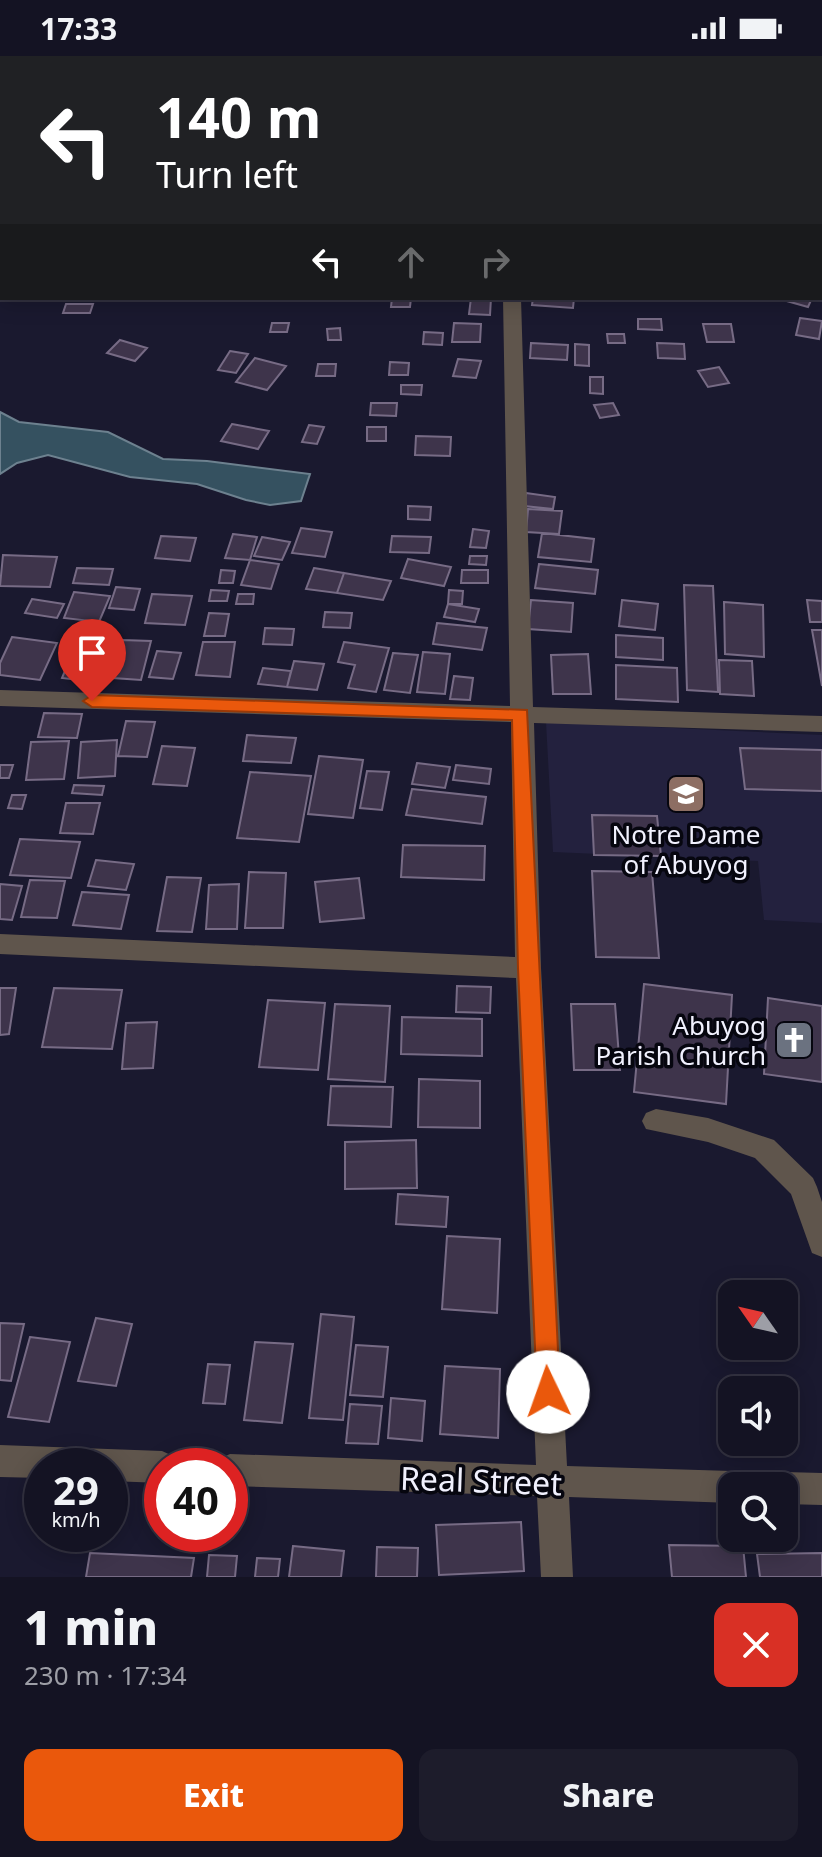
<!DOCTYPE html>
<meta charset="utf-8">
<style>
:root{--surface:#141323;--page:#1d1c2b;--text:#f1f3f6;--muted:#9d9ea6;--line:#333241;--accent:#ea580c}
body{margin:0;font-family:"Noto Sans",sans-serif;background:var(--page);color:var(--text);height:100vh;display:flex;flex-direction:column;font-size:30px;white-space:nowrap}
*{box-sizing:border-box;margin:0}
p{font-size:26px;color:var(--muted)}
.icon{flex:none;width:44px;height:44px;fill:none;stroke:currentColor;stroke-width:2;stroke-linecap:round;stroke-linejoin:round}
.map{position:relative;height:1521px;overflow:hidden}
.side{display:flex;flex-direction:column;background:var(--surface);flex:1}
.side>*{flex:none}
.banner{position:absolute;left:0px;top:0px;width:822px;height:244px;box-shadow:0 4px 20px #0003,0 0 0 2px var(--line);background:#202124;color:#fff;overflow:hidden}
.needle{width:52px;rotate:304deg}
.controls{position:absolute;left:718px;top:1224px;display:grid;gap:16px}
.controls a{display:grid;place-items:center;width:80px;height:80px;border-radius:16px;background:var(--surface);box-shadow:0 4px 20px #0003,0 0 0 2px var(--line);font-size:40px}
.speed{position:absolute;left:24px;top:1392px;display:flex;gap:16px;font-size:40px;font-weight:700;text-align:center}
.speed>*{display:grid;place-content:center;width:104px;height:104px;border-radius:50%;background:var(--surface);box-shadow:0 4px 20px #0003,0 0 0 2px var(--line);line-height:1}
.speed small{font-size:20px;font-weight:400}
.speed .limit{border:12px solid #d22;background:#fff;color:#111}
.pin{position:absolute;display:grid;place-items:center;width:68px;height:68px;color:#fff;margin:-82px -34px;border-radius:50% 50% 50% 0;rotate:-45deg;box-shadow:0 0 8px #0007}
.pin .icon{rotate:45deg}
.me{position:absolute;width:88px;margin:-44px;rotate:357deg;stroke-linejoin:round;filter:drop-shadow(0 0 6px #0008)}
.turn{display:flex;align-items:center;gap:28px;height:168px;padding:0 24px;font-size:36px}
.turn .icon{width:104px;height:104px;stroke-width:2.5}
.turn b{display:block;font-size:56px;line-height:68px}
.lanes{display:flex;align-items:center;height:76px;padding:0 24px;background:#0003;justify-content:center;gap:40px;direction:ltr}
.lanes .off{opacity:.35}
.round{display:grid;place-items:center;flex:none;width:84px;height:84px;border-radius:16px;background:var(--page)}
.overview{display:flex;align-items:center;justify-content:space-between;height:136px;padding:0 24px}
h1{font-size:48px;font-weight:800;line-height:60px}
.primary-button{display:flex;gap:16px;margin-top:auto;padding:16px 24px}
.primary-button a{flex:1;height:92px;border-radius:16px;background:var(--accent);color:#fff;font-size:32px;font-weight:800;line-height:92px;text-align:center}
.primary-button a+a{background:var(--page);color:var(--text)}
.status{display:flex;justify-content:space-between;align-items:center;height:56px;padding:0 40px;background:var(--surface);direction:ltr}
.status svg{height:22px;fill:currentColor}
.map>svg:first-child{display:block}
.built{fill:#23213e}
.water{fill:#355160;stroke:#6d818f;stroke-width:2}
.building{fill:#3e344b;stroke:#776b85;stroke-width:2}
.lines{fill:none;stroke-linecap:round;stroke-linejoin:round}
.minor{fill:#5f554c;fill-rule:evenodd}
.route{fill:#ea580c;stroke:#983908;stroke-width:2}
.labels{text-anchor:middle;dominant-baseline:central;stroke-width:7;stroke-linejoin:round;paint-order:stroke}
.poi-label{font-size:26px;fill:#f1f1fe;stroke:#06060f}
.near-street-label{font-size:32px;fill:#f1f1fe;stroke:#06060f}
</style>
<div class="status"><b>17:33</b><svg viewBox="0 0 49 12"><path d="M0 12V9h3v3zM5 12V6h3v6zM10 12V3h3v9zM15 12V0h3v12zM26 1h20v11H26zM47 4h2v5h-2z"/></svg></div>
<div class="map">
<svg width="822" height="1521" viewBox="0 0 822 1521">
<rect width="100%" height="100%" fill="#1a192f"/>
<path class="built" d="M546,666L822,679V867L764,864L758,805L553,796Z"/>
<path class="water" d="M0,356L19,366L108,376L163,403L207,405L310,418L301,445L270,449L246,444L197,428L130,421L48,399L17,407L0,418Z"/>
<path class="building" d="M392,242H411L410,251H391Z
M471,242H491L490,259L469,258Z
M533,242H574L573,252L532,249Z
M776,242H812L808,251Z
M66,248H93L90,257H63Z
M800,262L822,265L819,283L796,279Z
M638,263H661L662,274L638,273Z
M272,267H289L287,276H270Z
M454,267L481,268L480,286H452Z
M703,268H731L734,286H707Z
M340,272L341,284H328L327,273Z
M424,276L443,277L442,289L423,288Z
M607,278H624L625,287H608Z
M120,284L147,292L135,305L107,297Z
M531,287L568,289L567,304L530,302Z
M657,287L684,288L685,303L658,302Z
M575,288L589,289V310L575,309Z
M230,295L248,298L236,317L218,314Z
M255,302L286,310L267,334L236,326Z
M458,303L481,305L476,322L453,320Z
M390,306L409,307L408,319H389Z
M318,308H336L335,320H316Z
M719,311L729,327L708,331L698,315Z
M590,321H603V338L590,337Z
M401,329H422L421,339L401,338Z
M371,347H397L396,360L370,359Z
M613,347L619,359L600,362L594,349Z
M232,368L269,375L258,393L221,385Z
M309,369L324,371L317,388L302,386Z
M367,371H386V385H367Z
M416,380L451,381L450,400L415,399Z
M526,437L555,441L553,453L524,450Z
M408,450L431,451L430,464L408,463Z
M528,453L562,455L559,478L526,476Z
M301,472L332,476L325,501L292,497Z
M473,473L489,475L486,492L470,491Z
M542,477L594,483L591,506L538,501Z
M233,478L257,481L250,504L225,502Z
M161,480L196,482L190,505L155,502Z
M392,480L431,481L429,497L390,496Z
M262,481L290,486L282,504L254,500Z
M3,499L57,501L50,531L0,530Z
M470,500H487L486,509L469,508Z
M408,503L451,511L444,530L401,522Z
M250,504L279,508L271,533L241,529Z
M539,508L598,514L595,538L535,532Z
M77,512L113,513L109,529L73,527Z
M314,512L344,517L337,537L306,533Z
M221,514L235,515L233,527H219Z
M462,514H488V527H461Z
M344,517L391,525L383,544L337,537Z
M684,529L713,530L718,636L687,634Z
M116,531L140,533L134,554L109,552Z
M211,534L229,535L227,545H209Z
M449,534L463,535L462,548H448Z
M74,536L110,540L99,566L64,562Z
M152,538L192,540L185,569L145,567Z
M238,538H254L253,548H236Z
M32,543L64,548L57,562L25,557Z
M531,544L573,547L571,576L528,573Z
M622,544L658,548L655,574L619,570Z
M807,544L822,545V566H810Z
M724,546L763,549L764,601L725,598Z
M448,548L479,553L475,566L444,561Z
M325,556L352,557L350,572L323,571Z
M209,557L229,558L225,580H204Z
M437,567L487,572L482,594L433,588Z
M265,572L294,573L292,589L263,588Z
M812,574H822V630Z
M616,579L663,582V604L616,601Z
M12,581L57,587L40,624L0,619V607Z
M122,584L151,585L141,624L113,622Z
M203,586H235L230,621L196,619Z
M344,586L389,592L376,636L348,632L355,609L338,606Z
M75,591L115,595L102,627L62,622Z
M157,595L181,597L173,623L149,621Z
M423,596L450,598L445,638L417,636Z
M393,597L418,599L410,637L384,634Z
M588,598L591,638H553L551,599Z
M719,604L752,605L754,640L720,638Z
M294,605L324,608L317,634L287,631Z
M616,609L677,612L678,646L616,643Z
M263,612L291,615L287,631L258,628Z
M454,620L473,622L470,644L450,643Z
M44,657L82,658L77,682L38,681Z
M126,665L155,666L147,701L118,700Z
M247,679L296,682L291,707L243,705Z
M117,684L115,720L78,722L81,686Z
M69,685L64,723L26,724L31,686Z
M162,690L195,692L187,730L153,728Z
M740,692L822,694V735L745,733Z
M319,700L363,704L353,762L308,758Z
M417,707L450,711L445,732L412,728Z
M0,709H13L9,722H0Z
M456,709L491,713L489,728L453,724Z
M367,715L389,716L382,754L360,752Z
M250,716L311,720L299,786L237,782Z
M74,729L104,730L102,739L72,737Z
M412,733L486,741L482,768L406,759Z
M12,739H26L22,753L8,752Z
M66,747H100L93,778L60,777Z
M592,759L657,760L661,800L594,799Z
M20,783L80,786L71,822L10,819Z
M403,789L485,790L484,824L401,821Z
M96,804L134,808L126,834L88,830Z
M592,815L652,816L659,902L596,901Z
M249,816L286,817L283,872H245Z
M167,821L201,822L192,876L157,875Z
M359,822L364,862L320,866L315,826Z
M30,824L65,825L57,862L21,861Z
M0,828L22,830L12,864L0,863Z
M239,828L237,873H206L209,829Z
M82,836L129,839L121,873L73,869Z
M644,928L732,939L726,1048L634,1036Z
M457,930L491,931L490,957L456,956Z
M0,932H16L9,978L0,979Z
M54,932L122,934L112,993L42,991Z
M768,942L822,950V1026L764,1018Z
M268,944L325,947L318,1014L259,1011Z
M335,948L390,950L385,1026L328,1023Z
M571,948H615L620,1014H574Z
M402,961L482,963V1000L401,998Z
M157,966L153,1012L122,1013L126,967Z
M419,1023L480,1025V1072L418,1071Z
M331,1030L393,1031L391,1071L328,1069Z
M416,1084L417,1132L345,1133V1086Z
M398,1138L448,1141L446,1171L396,1168Z
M447,1180L500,1183L497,1257L442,1253Z
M321,1258L354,1261L343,1364L309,1362Z
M96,1262L132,1268L116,1330L78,1325Z
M0,1267L24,1268L11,1325L0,1324Z
M30,1281L70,1286L49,1366L8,1361Z
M255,1286L293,1288L282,1367L244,1364Z
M356,1289L388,1291L383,1341L350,1339Z
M208,1308L230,1309L225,1348L203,1347Z
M445,1310L500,1313L498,1382L440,1378Z
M391,1342L425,1345L422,1385L388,1382Z
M350,1348L382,1350L378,1388L346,1387Z
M521,1466L524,1515L439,1519L436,1469Z
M669,1489L743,1490L746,1521H672Z
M293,1490L344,1495L341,1521H289Z
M377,1491L418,1492L417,1521H376Z
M90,1497L194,1502L191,1521H86Z
M822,1497V1521H760L757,1498Z
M209,1499L237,1500L235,1521H207Z
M257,1502L280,1503L278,1521H255Z"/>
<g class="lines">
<path class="minor" d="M820,139H822V149H820Z
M503,242H521L533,651L822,660V676L534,667L541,912L567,1410L732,1415L743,1420L747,1430H732V1447L569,1441L573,1521H541L537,1440L230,1430V1410H216L219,1403L230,1398L536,1409L516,922L0,898V878L515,901L511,666L0,650V634L510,650Z
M656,1053L708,1062L774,1084L813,1122L817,1131L822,1146V1201L812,1197L791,1138L755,1102L708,1086L646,1073L642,1065L646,1057Z
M0,1389L162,1395L173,1400L177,1410H162V1427L110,1425V1410H42V1422L0,1421Z
M784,1416L822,1417V1449L784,1448V1430H769L773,1421Z"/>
</g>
<path class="route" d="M92,639L527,654L560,1336L557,1344L548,1347L540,1344L537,1336L518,912L512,664L92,651L83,645Z"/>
<defs>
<symbol id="school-square" viewBox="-11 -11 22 22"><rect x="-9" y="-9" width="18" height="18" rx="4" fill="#8d6e63" stroke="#06060f"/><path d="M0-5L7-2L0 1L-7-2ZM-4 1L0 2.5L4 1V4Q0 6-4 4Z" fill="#fff"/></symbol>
<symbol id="church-square" viewBox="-11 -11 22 22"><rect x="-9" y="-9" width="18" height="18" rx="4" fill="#6b7280" stroke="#06060f"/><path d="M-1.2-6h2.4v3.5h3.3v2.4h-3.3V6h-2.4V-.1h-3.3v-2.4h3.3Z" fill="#fff"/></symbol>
</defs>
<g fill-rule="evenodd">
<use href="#school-square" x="664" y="716" width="44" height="44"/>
<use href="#church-square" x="772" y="962" width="44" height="44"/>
</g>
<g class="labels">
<g class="poi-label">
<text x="686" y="778">Notre Dame<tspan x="686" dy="30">of Abuyog</tspan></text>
<text x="766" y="969" text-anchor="end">Abuyog<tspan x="766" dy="30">Parish Church</tspan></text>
</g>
<g class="near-street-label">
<text transform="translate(481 1424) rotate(2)">Real Street</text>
</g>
</g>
</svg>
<div class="controls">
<a><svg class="needle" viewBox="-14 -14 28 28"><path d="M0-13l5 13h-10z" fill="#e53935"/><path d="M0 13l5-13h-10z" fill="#9d9ea6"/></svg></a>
<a><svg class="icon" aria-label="sound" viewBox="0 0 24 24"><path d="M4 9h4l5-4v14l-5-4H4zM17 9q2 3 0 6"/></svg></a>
<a><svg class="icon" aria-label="search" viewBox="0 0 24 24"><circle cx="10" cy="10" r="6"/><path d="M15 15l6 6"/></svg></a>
</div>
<div class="speed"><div>29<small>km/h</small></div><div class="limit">40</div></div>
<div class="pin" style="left:92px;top:645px;background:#d93025"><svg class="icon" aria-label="arrive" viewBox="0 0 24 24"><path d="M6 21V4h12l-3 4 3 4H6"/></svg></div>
<svg class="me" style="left:548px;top:1336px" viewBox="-20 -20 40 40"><circle r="19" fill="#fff"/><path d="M0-13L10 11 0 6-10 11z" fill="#ea580c"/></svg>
<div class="banner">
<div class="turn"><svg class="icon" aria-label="left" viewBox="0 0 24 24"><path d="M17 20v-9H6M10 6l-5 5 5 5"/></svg><div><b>140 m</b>Turn left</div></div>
<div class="lanes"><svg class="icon" aria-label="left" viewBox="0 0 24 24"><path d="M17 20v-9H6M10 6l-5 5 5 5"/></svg><svg class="icon off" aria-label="ahead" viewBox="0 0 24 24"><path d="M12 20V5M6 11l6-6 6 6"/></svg><svg class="icon off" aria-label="right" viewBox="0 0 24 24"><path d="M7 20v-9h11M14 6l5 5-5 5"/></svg></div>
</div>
</div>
<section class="side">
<div class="overview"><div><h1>1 min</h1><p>230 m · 17:34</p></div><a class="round" style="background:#d93025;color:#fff"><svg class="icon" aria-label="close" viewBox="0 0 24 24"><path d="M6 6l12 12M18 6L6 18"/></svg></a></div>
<div class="primary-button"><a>Exit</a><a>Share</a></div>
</section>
